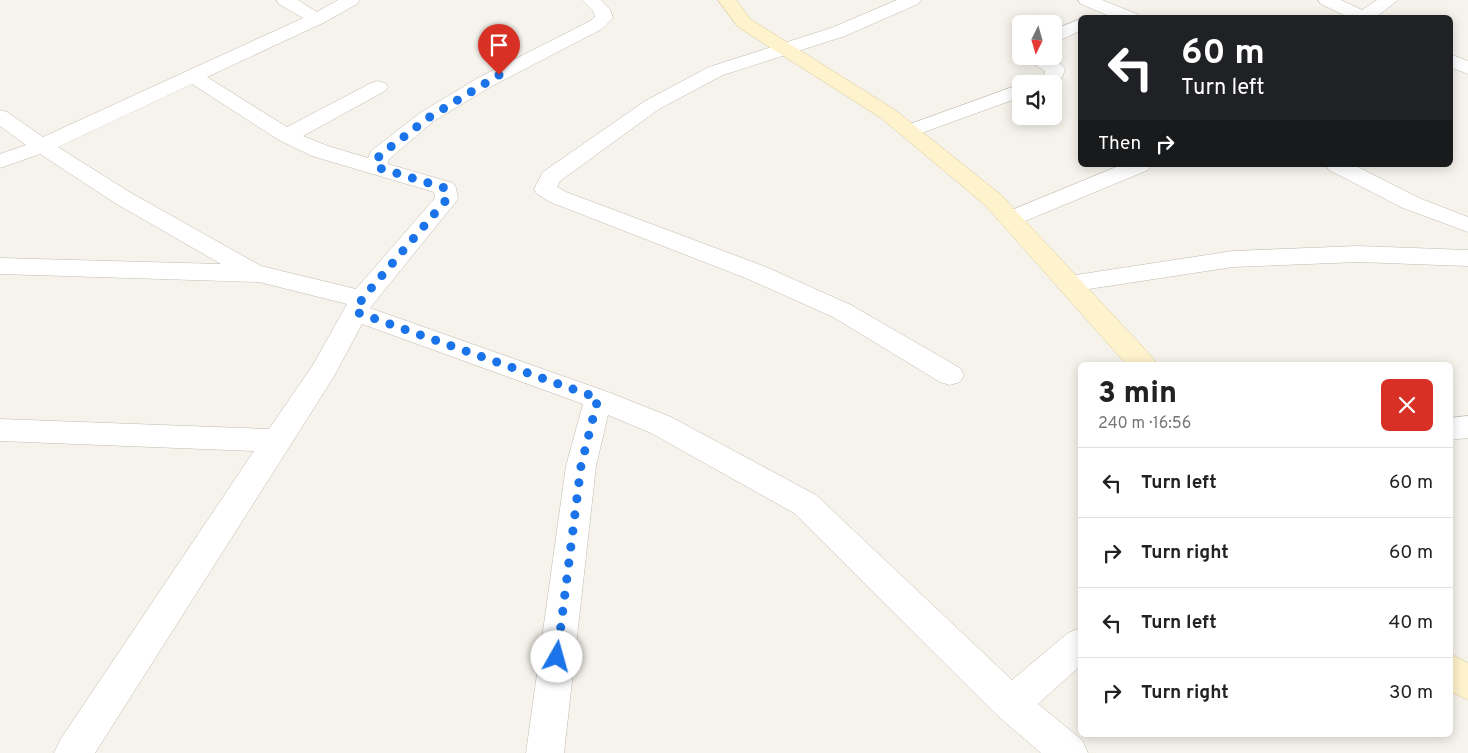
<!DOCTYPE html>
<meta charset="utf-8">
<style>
:root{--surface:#fff;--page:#f2f2f2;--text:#222;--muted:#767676;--line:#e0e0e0}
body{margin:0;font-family:Overpass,sans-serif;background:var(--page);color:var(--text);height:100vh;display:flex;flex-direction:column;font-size:19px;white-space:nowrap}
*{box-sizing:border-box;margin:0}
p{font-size:16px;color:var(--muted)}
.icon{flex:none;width:28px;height:28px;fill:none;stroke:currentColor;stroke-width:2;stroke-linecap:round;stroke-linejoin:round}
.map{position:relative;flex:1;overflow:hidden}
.sheet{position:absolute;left:1078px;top:362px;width:375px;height:375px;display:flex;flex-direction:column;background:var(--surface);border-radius:8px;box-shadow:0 2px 12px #0003}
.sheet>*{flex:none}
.banner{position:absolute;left:1078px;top:15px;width:375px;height:152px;border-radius:8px;box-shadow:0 2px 12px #0003;background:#202124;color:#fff;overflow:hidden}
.needle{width:32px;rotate:185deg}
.fabs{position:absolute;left:1012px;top:15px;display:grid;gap:10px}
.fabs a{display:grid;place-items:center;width:50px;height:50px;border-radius:8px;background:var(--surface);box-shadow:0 2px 12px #0003;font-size:25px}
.pin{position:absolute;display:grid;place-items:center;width:42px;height:42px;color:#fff;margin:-51px -21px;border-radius:50% 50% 50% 0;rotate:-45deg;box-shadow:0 0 5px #0007}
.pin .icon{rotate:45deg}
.me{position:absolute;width:55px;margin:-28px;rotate:7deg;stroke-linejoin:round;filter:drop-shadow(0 0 4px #0008)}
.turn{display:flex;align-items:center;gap:18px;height:105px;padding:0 20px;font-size:22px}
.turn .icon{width:65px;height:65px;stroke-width:2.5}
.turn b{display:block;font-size:35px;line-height:42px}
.then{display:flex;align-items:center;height:48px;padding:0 20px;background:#0003;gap:10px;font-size:19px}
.round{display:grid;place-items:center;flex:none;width:52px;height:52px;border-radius:8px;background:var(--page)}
.summary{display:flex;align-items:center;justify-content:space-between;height:85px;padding:0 20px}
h1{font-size:30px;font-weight:800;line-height:38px}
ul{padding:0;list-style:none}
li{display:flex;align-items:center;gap:15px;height:70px;padding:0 20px;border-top:1px solid var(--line)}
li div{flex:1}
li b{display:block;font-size:19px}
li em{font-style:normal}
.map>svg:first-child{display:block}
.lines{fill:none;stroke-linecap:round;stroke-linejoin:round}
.street-casing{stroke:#c2bbae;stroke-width:1}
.secondary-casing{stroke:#d6c79b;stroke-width:1}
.street{fill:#fff;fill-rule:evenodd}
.secondary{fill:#fff3cd;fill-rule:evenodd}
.route{stroke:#1a73e8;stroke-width:9;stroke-dasharray:0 16.2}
</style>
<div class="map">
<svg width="1468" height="753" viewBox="0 0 1468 753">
<rect width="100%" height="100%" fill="#f6f3ec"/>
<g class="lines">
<defs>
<path id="street" d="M276,0H298L317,12L338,0H360L357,4L323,23L207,77L287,127L371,83L378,81L385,83L388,87L385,91L303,136L328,146L368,158L371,151L420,113L476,79L590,21L595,17L593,11L582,0H601L610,9L613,18L602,29L490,87L434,121L389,159L388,164L453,183L456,188L458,199L370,308L608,392L671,417L816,495L1012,680L1068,633L1080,628V666L1038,704L1082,740L1088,753H1041L998,716L794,513L651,433L608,415L596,466L564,753H526L566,466L583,404L362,324L333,378L95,753H54L60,740L254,451L0,441V419L269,429L313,365L347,304L259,282L0,274V258L221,264L115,203L40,154L0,168V154L26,145L0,126V110L7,112L43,137L303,18L279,4ZM192,84L279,140L312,156L434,192L435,198L356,289L261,266L131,193L58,147Z
M897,0H921L918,4L845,36L723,75L659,109L560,181L557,187L566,192L766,267L851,305L960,368L964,375L960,382L950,385L940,382L833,317L748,279L550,202L537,194L534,189L543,172L645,101L709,67L831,28Z
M1078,0H1102L1137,14L1140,18H1114L1081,4Z
M1318,0H1341L1362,10L1377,0H1398L1375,18H1350L1321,4Z
M1080,19V31L1054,43V30Z
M1450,54L1468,61V74L1450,67Z
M1025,56C1040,56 1055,55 1065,69C1060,90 1047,84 1028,84L1031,80L1044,75L1045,71L1027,60Z
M1021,84V97L916,135L909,137L902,135L898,131L902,127Z
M1121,165H1151L1148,170L1018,224L1010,226L1002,224L998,219L1002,214Z
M1326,165H1354L1419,198L1468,217V232L1403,208L1329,170Z
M1358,246L1468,250V266L1358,262L1233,267L1069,292L1060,290L1056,284L1060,278L1069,276L1233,251Z
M1468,416V438L1450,440V418Z"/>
<path id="secondary" d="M718,0H736L750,19L895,110L1001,195L1153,358L1157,365H1127L985,205L881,118L738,27Z
M1450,654L1468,663V700L1450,691Z"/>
</defs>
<use href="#street" class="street-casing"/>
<use href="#secondary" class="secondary-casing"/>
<use href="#street" class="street"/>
<use href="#secondary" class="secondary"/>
</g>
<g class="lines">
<path class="route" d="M499,75L428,118L379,156L376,167L445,188L447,199L362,299L356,312L598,398L581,466L557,657"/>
</g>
</svg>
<div class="fabs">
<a><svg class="needle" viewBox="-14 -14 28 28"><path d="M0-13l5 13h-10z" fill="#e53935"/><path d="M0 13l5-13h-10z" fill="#767676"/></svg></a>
<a><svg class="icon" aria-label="sound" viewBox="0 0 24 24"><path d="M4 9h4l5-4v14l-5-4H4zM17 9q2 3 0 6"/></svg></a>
</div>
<div class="pin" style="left:499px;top:75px;background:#d93025"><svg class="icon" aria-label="arrive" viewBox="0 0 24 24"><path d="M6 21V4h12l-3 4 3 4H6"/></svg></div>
<svg class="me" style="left:557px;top:657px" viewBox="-20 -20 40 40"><circle r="19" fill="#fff"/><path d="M0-13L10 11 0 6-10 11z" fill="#1a73e8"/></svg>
<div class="banner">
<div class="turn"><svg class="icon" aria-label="left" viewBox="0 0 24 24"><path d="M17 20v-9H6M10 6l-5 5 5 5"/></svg><div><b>60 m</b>Turn left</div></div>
<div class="then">Then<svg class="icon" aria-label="right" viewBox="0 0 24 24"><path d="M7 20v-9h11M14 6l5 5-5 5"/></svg></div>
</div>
<section class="sheet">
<div class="summary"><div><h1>3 min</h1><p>240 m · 16:56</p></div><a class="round" style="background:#d93025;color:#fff"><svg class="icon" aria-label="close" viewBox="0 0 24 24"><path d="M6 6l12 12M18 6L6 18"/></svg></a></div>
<ul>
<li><svg class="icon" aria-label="left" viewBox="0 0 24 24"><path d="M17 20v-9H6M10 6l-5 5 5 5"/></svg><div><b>Turn left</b></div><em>60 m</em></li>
<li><svg class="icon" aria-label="right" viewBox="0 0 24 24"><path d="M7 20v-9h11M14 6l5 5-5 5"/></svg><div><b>Turn right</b></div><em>60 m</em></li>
<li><svg class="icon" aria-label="left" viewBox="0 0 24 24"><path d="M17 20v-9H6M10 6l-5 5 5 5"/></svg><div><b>Turn left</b></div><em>40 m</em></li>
<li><svg class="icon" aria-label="right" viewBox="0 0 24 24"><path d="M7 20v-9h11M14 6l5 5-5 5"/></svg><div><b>Turn right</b></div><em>30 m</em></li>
</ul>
</section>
</div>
